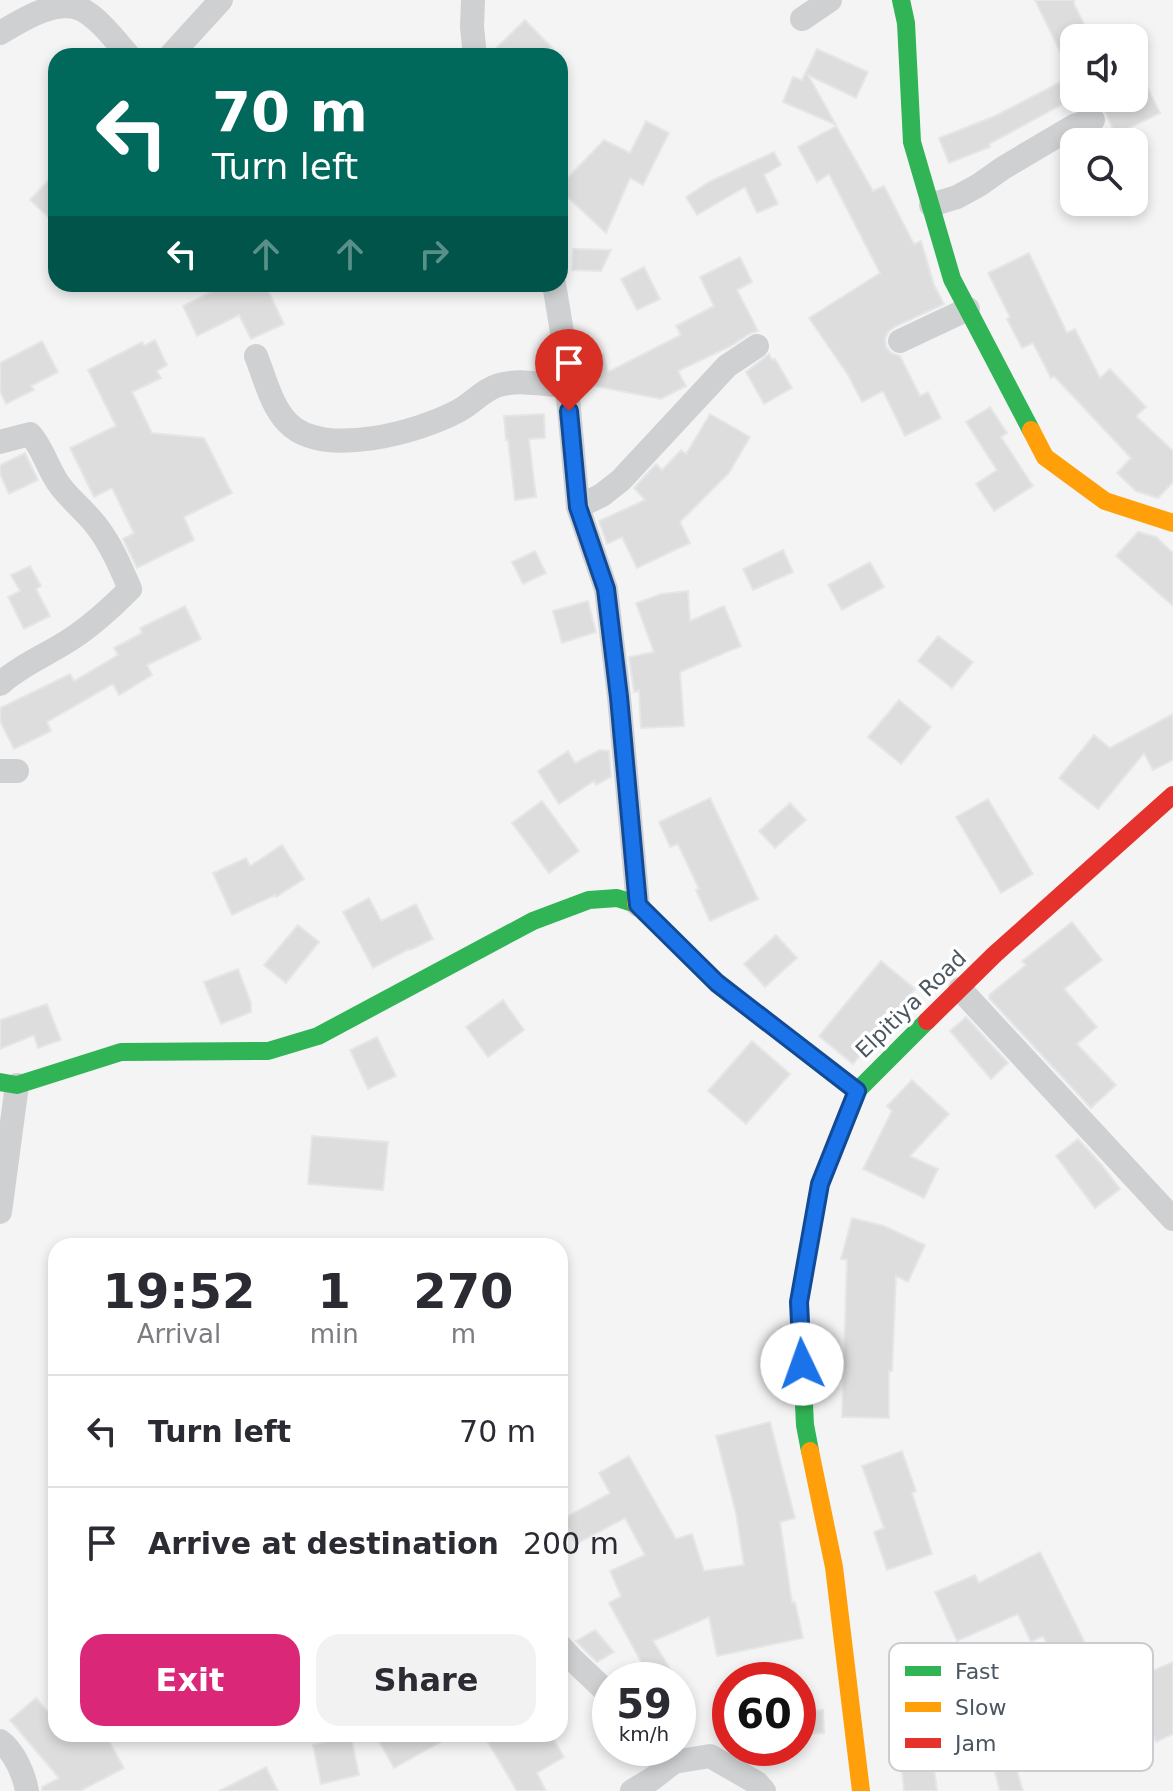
<!DOCTYPE html>
<style>
:root{--surface:#fff;--page:#f2f2f3;--text:#2b2b33;--muted:#7c7c81;--line:#e1e1e2;--accent:#db2777}
body{margin:0;font-family:"DejaVu Sans",sans-serif;background:var(--page);color:var(--text);height:100vh;display:flex;flex-direction:column;font-size:30px;white-space:nowrap}
*{box-sizing:border-box;margin:0}
p{font-size:26px;color:var(--muted)}
.icon{flex:none;width:44px;height:44px;fill:none;stroke:currentColor;stroke-width:2;stroke-linecap:round;stroke-linejoin:round}
.map{position:relative;flex:1;overflow:hidden}
.drawer{position:absolute;left:48px;top:1238px;width:520px;height:504px;display:flex;flex-direction:column;background:var(--surface);border-radius:24px;box-shadow:0 4px 12px #0003}
.drawer>*{flex:none}
.guide{position:absolute;left:48px;top:48px;width:520px;height:244px;border-radius:24px;box-shadow:0 4px 12px #0003;background:#00695c;color:#fff;overflow:hidden}
.fabs{position:absolute;left:1060px;top:24px;display:grid;gap:16px}
.fabs a{display:grid;place-items:center;width:88px;height:88px;border-radius:16px;background:var(--surface);box-shadow:0 4px 12px #0003;font-size:40px}
.speed{position:absolute;left:592px;top:1662px;display:flex;gap:16px;font-size:40px;font-weight:700;text-align:center}
.speed>*{display:grid;place-content:center;width:104px;height:104px;border-radius:50%;background:var(--surface);box-shadow:0 4px 12px #0003;line-height:1}
.speed small{font-size:20px;font-weight:400}
.speed .limit{border:12px solid #d22;background:#fff;color:#111}
.pin{position:absolute;display:grid;place-items:center;width:68px;height:68px;color:#fff;margin:-82px -34px;border-radius:50% 50% 50% 0;rotate:-45deg;box-shadow:0 0 8px #0007}
.pin .icon{rotate:45deg}
.me{position:absolute;width:88px;margin:-44px;rotate:357deg;stroke-linejoin:round;filter:drop-shadow(0 0 6px #0008)}
.turn{display:flex;align-items:center;gap:28px;height:168px;padding:0 32px;font-size:36px}
.turn .icon{width:104px;height:104px;stroke-width:2.5}
.turn b{display:block;font-size:56px;line-height:68px}
.lanes{display:flex;align-items:center;height:76px;padding:0 32px;background:#0003;justify-content:center;gap:40px;direction:ltr}
.lanes .off{opacity:.35}
.eta{display:flex;justify-content:space-evenly;align-items:center;height:136px;text-align:center}
.eta b{font-size:48px;font-weight:600;line-height:56px}
.cta{display:flex;gap:16px;margin-top:auto;padding:16px 32px}
.cta a{flex:1;height:92px;border-radius:24px;background:var(--accent);color:#fff;font-size:32px;font-weight:600;line-height:92px;text-align:center}
.cta a+a{background:var(--page);color:var(--text)}
ul{padding:0;list-style:none}
li{display:flex;align-items:center;gap:24px;height:112px;padding:0 32px;border-top:2px solid var(--line)}
li div{flex:1}
li b{display:block;font-size:30px}
li em{font-style:normal}
.map>svg:first-child{display:block}
.building{fill:#ddddde;stroke:#e5e6e7;stroke-width:2}
.lines{fill:none;stroke-linecap:round;stroke-linejoin:round}
.street{stroke:#ced0d2;stroke-width:24}
.fast{stroke:#30b455;stroke-width:18}
.slow{stroke:#ff9f0a;stroke-width:18}
.jam{stroke:#e5322d;stroke-width:18}
.route-casing{stroke:#114b97;stroke-width:20}
.route{stroke:#1a73e8;stroke-width:14}
.labels{text-anchor:middle;dominant-baseline:central;stroke-width:7;stroke-linejoin:round;paint-order:stroke}
.street-label{font-size:22px;fill:#4a5661;stroke:#fff}
.key{fill:#fff;stroke:#c9ccd0;stroke-width:2}
.key-label{font-size:22px;fill:#4a5661}
</style>
<div class="map">
<svg width="1173" height="1791" viewBox="0 0 1173 1791">
<rect width="100%" height="100%" fill="#f4f4f4"/>
<path class="building" d="M1035,0H1074V4L1091,38H1074V98L989,144L990,147L949,163L939,138L995,116L1072,76Z
M525,20L560,56H490V54Z
M817,49L868,72L856,98L808,75L836,125L783,102L793,77L802,80Z
M1134,59L1160,113L1115,135L1107,115L1097,98H1134Z
M646,121L669,133L643,185L630,178L606,233L560,190V186L604,140L630,153Z
M836,126L873,191L884,186L914,244L921,241L934,285L944,304L894,327L888,332L885,339L886,347L891,353L900,356L920,396L928,392L941,418L905,436L883,391L862,402L848,375L809,318L880,273L829,174L817,182L798,147Z
M774,152L781,165L764,175L778,204L757,213L745,187L697,215L686,197L709,182Z
M56,172V224L30,200Z
M573,249H578L611,250L601,271L572,270Z
M1029,253L1067,333L1075,329L1100,378L1110,369L1146,407L1136,416L1173,451V482L1158,498L1136,491L1117,473L1131,458L1054,376L1051,378L1033,343L1022,348L1007,319L1010,317L988,273Z
M740,257L752,282L737,290L758,331L749,334L731,346L678,371L686,386L661,399L585,384L587,383L580,360L603,354L608,372L681,335L676,326L714,306L700,277Z
M644,267L660,299L637,310L621,279Z
M227,284H265L284,324L251,339L239,315L197,336L183,306Z
M155,340L167,365L157,371L161,378L132,392L152,433L204,438L232,493L184,517L194,540L137,568L123,539L134,533L112,488L94,497L70,448L116,426L88,370L142,342L144,346Z
M42,341L58,372L31,386L34,390L6,404L0,391V363Z
M769,354L772,360L775,359L792,388L764,404L746,372Z
M990,407L1007,433L1001,437L1033,486L994,511L976,484L997,470L966,422Z
M544,414L545,438L529,439L536,497L515,500L508,440H506L504,416Z
M710,414L750,437L729,473L680,522L690,543L637,568L622,537L607,544L599,521L645,500L634,488L656,464L662,470L681,450L686,454Z
M25,453L38,480L9,494L0,474V465Z
M1138,532L1156,537L1173,553V606L1116,556Z
M783,550L793,572L753,590L743,569Z
M535,551L546,573L523,584L512,562Z
M870,562L884,587L842,610L828,585Z
M30,566L41,586L36,589L50,616L24,629L8,597L20,591L11,575Z
M688,591L690,621L724,606L741,646L680,672L684,726L641,728L639,691L634,692L629,657L654,652L636,603L661,594Z
M588,601L596,632L562,643L553,611Z
M185,606L201,639L147,665L152,675L119,695L113,684L47,722L51,731L14,749L0,721V708L70,674L74,681L118,655L114,648L142,633L140,628Z
M938,636L973,662L952,688L918,661Z
M899,700L931,727L901,764L868,737Z
M1173,714V760L1153,770L1144,753L1098,809L1059,778L1094,735L1110,748Z
M600,750L609,751L611,777L596,785L594,781L559,804L538,771L568,751L575,763Z
M710,798L758,899L710,921L696,890L699,889L678,844L670,847L659,822Z
M988,799L1033,874L1001,893L956,817Z
M542,801L579,851L549,873L512,823Z
M790,803L806,820L775,848L759,831Z
M282,845L304,879L276,897L275,895L232,915L213,873L246,858L250,866Z
M369,898L381,921L416,904L433,939L410,950L409,949L373,968L343,912Z
M1072,922L1102,960L1064,989L1097,1027L1077,1044L1116,1085L1091,1108L989,998L990,996L989,995L1026,965L1022,961Z
M298,925L319,942L286,983L264,965Z
M776,935L797,958L765,987L744,964Z
M881,961L915,989L853,1064L819,1036Z
M238,969L251,1003V1012L221,1024L204,982Z
M503,1000L524,1030L488,1057L466,1027Z
M47,1004L61,1040L38,1048L34,1035L0,1049V1020Z
M966,1017L1008,1063L991,1079L950,1031Z
M377,1037L396,1076L368,1089L350,1050Z
M752,1041L790,1074L746,1124L708,1091Z
M912,1080L949,1114L910,1156L938,1169L924,1198L863,1169L892,1111L887,1106Z
M312,1136L388,1142L383,1190L308,1184Z
M1078,1139L1100,1163L1120,1189L1095,1208L1056,1156Z
M852,1218L884,1226L925,1245L908,1282L896,1276L892,1371H889V1418L842,1417L847,1260L841,1259Z
M770,1422L795,1518L780,1522L792,1603L795,1602L803,1638L717,1656L709,1617L653,1641L677,1680H651L609,1603L621,1596L610,1571L645,1555L625,1518L576,1544L563,1519L610,1493L599,1473L629,1456L676,1539L692,1534L704,1571L744,1565L736,1513L716,1436Z
M902,1451L916,1491L912,1493L932,1554L887,1570L874,1532L884,1528L862,1466Z
M1040,1552L1091,1655L1060,1671L1043,1636L1031,1642L1018,1614L957,1641L935,1592L975,1575L979,1583Z
M595,1630L614,1652L597,1662L576,1641Z
M1173,1662V1734L1156,1742L1129,1681Z
M36,1698L56,1721V1734H105L124,1768L80,1791H42V1787L59,1778L10,1720Z
M910,1709L927,1711L937,1791H904L897,1722Z
M823,1710L824,1733L798,1734V1711Z
M375,1734H455L394,1768Z
M483,1734H550L564,1757L537,1773L546,1791H517Z
M351,1736L359,1775L321,1784L313,1745Z
M1012,1753L1023,1791H1000L991,1758Z
M266,1767L278,1791H219Z"/>
<g class="lines">
<path class="street" d="M473,0L472,27L475,56
M802,19L830,0
M0,33C21,21 52,0 78,8C96,14 117,42 129,56
M170,56L221,0
M931,205L957,197L979,185L1003,168L1074,126L1093,120
M554,284L562,332L578,507L606,589L619,697L638,905
M900,341L968,309
M256,356C265,378 271,406 288,423C323,459 419,432 458,411C472,404 484,389 499,385C521,379 546,385 567,386
M0,442L30,434C44,449 48,471 61,487C71,500 85,511 95,524C110,542 121,568 130,589C111,608 93,625 71,639C47,655 21,665 0,684
M578,507L602,495L621,480L727,366L757,346
M0,771H17
M960,989L1173,1219
M0,1212L17,1085
M560,1646L572,1659L610,1695
M0,1741C14,1751 24,1774 27,1791
M632,1791L652,1779L674,1762L710,1756L757,1783L764,1791"/>
<path class="fast" d="M901,0L906,23L912,142L952,279L1031,430
M0,1082L17,1085L121,1052L268,1051L318,1036L533,921L589,900L617,898L636,904
M810,1451L805,1425L799,1302L820,1184L857,1091L927,1021"/>
<path class="slow" d="M1031,430L1045,457L1105,501L1173,523
M636,904L717,983L857,1091
M810,1451L834,1567L861,1791"/>
<path class="jam" d="M927,1021L994,955L1173,795"/>
</g>
<g class="lines">
<defs>
<path id="route" d="M569,411L578,507L606,589L619,697L638,905L717,983L857,1091L820,1184L799,1302L802,1364"/>
</defs>
<use href="#route" class="route-casing"/>
<use href="#route" class="route"/>
</g>
<g class="labels">
<g class="street-label">
<text transform="translate(911 1004) rotate(-44)">Elpitiya Road</text>
</g>
</g>
<rect x="889" y="1643" width="264" height="128" rx="12" class="key"/>
<rect x="905" y="1666" width="36" height="10" fill="#30b455"/>
<rect x="905" y="1702" width="36" height="10" fill="#ff9f0a"/>
<rect x="905" y="1738" width="36" height="10" fill="#e5322d"/>
<g class="key-label">
<text x="955" y="1679">Fast</text>
<text x="955" y="1715">Slow</text>
<text x="955" y="1751">Jam</text>
</g>
</svg>
<div class="fabs">
<a><svg class="icon" aria-label="sound" viewBox="0 0 24 24"><path d="M4 9h4l5-4v14l-5-4H4zM17 9q2 3 0 6"/></svg></a>
<a><svg class="icon" aria-label="search" viewBox="0 0 24 24"><circle cx="10" cy="10" r="6"/><path d="M15 15l6 6"/></svg></a>
</div>
<div class="speed"><div>59<small>km/h</small></div><div class="limit">60</div></div>
<div class="pin" style="left:569px;top:411px;background:#d93025"><svg class="icon" aria-label="arrive" viewBox="0 0 24 24"><path d="M6 21V4h12l-3 4 3 4H6"/></svg></div>
<svg class="me" style="left:802px;top:1364px" viewBox="-20 -20 40 40"><circle r="19" fill="#fff"/><path d="M0-13L10 11 0 6-10 11z" fill="#1a73e8"/></svg>
<div class="guide">
<div class="turn"><svg class="icon" aria-label="left" viewBox="0 0 24 24"><path d="M17 20v-9H6M10 6l-5 5 5 5"/></svg><div><b>70 m</b>Turn left</div></div>
<div class="lanes"><svg class="icon" aria-label="left" viewBox="0 0 24 24"><path d="M17 20v-9H6M10 6l-5 5 5 5"/></svg><svg class="icon off" aria-label="ahead" viewBox="0 0 24 24"><path d="M12 20V5M6 11l6-6 6 6"/></svg><svg class="icon off" aria-label="ahead" viewBox="0 0 24 24"><path d="M12 20V5M6 11l6-6 6 6"/></svg><svg class="icon off" aria-label="right" viewBox="0 0 24 24"><path d="M7 20v-9h11M14 6l5 5-5 5"/></svg></div>
</div>
<section class="drawer">
<div class="eta">
<div><b>19:52</b><p>Arrival</p></div>
<div><b>1</b><p>min</p></div>
<div><b>270</b><p>m</p></div>
</div>
<ul>
<li><svg class="icon" aria-label="left" viewBox="0 0 24 24"><path d="M17 20v-9H6M10 6l-5 5 5 5"/></svg><div><b>Turn left</b></div><em>70 m</em></li>
<li><svg class="icon" aria-label="arrive" viewBox="0 0 24 24"><path d="M6 21V4h12l-3 4 3 4H6"/></svg><div><b>Arrive at destination</b></div><em>200 m</em></li>
</ul>
<div class="cta"><a>Exit</a><a>Share</a></div>
</section>
</div>
